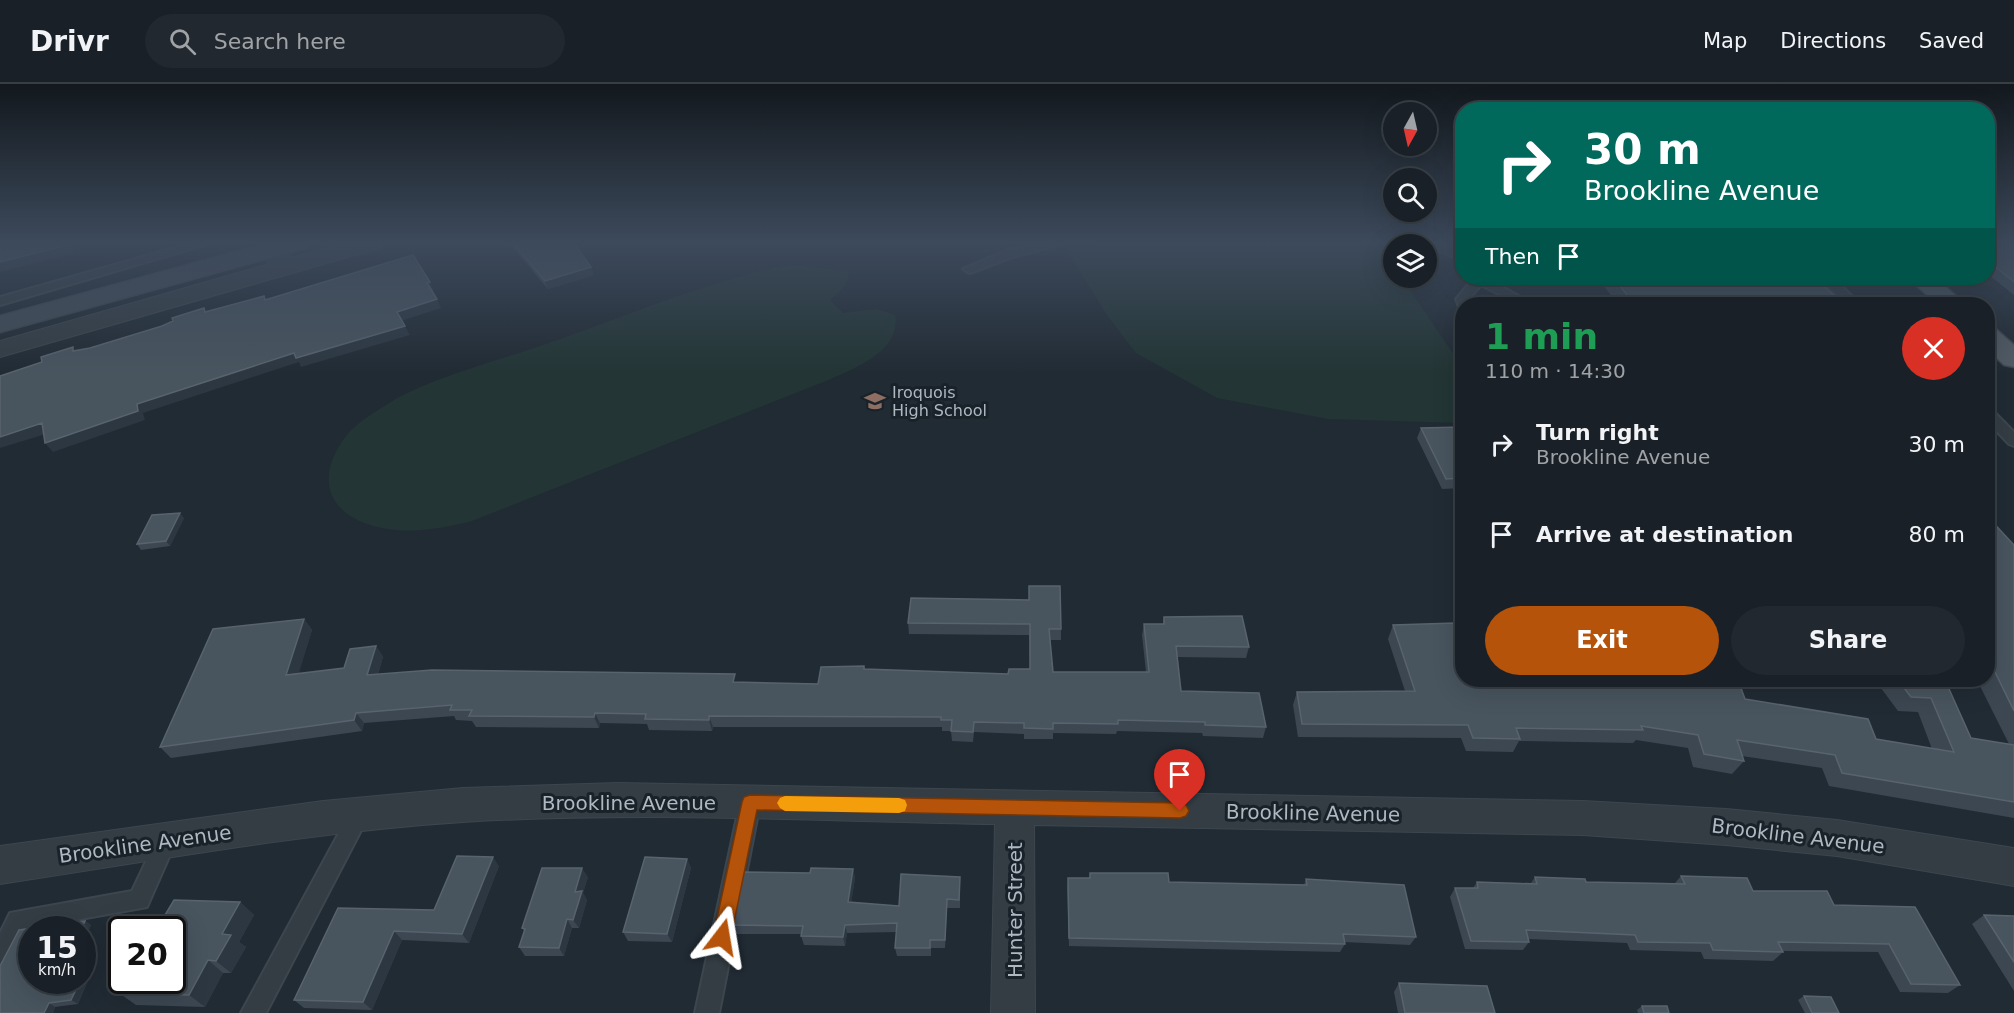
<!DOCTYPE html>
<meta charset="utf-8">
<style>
:root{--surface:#192027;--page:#22282f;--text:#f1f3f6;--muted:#9fa3a7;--line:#373e44;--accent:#b45309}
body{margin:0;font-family:"DejaVu Sans",sans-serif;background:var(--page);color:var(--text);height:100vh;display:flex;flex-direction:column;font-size:22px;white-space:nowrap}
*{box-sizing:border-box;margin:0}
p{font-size:20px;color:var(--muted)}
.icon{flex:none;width:33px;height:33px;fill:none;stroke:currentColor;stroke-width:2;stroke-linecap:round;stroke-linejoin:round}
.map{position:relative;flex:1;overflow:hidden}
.drawer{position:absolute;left:1455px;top:213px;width:540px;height:390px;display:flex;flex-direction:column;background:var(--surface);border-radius:24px;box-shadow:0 6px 24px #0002,0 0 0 2px var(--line)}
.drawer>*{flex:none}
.guide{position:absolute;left:1455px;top:18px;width:540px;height:183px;border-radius:24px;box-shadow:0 6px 24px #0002,0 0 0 2px var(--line);background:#00695c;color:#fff;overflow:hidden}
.needle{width:39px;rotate:188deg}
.buttons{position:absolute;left:1383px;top:18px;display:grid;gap:12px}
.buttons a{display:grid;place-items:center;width:54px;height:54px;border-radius:50%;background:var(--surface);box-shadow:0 6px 24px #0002,0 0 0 2px var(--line);font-size:30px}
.speed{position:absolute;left:18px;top:832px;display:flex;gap:12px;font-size:30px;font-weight:700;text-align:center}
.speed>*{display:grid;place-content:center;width:78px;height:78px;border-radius:50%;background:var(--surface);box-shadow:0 6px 24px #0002,0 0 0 2px var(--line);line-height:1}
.speed small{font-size:15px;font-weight:400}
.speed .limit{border:3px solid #111;border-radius:9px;background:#fff;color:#111}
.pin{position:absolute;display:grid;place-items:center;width:51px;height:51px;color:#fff;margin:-62px -26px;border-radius:50% 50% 50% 0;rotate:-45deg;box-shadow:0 0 6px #0007}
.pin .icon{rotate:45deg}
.me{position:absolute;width:66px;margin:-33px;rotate:14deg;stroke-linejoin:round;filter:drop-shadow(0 0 4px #0008)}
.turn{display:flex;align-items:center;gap:21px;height:126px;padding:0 30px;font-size:27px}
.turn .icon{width:78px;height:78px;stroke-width:2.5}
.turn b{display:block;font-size:42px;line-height:51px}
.then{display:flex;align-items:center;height:57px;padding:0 30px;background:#0003;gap:12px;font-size:22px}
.round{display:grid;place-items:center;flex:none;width:63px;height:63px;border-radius:32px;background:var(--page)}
.overview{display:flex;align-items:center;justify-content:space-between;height:102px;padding:0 30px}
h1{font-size:36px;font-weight:600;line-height:45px;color:#1e9e55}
.primary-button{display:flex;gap:12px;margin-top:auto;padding:12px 30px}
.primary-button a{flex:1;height:69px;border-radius:36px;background:var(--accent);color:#fff;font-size:24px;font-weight:600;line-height:69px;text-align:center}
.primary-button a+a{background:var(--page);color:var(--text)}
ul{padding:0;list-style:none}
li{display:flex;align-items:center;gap:18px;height:90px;padding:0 30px}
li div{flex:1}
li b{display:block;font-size:22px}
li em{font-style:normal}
header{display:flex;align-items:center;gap:36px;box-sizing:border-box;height:84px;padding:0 30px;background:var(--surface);border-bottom:2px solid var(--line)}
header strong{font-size:28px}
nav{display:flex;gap:33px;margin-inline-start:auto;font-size:21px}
.search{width:420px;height:54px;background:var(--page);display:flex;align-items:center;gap:15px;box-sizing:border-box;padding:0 21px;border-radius:33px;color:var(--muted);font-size:22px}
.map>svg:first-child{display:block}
.green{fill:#233535}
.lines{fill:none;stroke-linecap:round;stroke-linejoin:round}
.lane-casing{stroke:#3d464e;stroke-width:4}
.street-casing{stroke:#3d464e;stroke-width:2}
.secondary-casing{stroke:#3d464e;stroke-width:3}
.primary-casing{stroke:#3d464e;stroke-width:3}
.lane{fill:#343d44;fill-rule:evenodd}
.street{fill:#343d44;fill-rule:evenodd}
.secondary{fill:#424c57;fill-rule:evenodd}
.primary{fill:#525c65;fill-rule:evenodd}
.wall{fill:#3c4752;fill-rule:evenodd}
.shaded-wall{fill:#2c3741}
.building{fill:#48545e;stroke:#58636e;stroke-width:1.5}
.route{fill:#b45309;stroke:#753606;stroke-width:1.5}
.slow{fill:#f59e0b}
.labels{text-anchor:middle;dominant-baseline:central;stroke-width:6;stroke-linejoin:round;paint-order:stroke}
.poi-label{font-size:16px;fill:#aeb8c1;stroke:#192229;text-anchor:start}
.near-street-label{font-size:20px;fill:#aeb8c1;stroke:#192229}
</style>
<header>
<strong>Drivr</strong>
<div class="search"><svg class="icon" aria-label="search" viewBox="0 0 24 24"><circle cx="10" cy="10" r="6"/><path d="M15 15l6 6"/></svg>Search here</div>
<nav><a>Map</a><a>Directions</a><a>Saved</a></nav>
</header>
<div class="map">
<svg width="2014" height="929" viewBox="0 0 2014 929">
<rect width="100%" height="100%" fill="#212b34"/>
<path class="green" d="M1112,159H1378L1393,181L1394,194H1402L1462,283V339L1328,335L1217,314L1136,269L1109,234L1066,165Z
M792,181L849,187C847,202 841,207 830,216L843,229L877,225L895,231C902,268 851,286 826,297L472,437C440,445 406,451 373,442C325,428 316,391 346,352C356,339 375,328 389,319C429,294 500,276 546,260C623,234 713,194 792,181Z"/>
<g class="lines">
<defs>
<path id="lane" d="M192,159H211L0,221V213Z
M1043,159H1065L1013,173L973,188L969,189L963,185L1005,167Z
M1419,159H1436L1462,168V176Z
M1471,194H1486L1533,220H1518L1481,201L1469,215L1470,220L1459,223L1456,215L1472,196Z
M1820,194H1833L1860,220H1847Z
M1988,325L1993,327L2014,348V362L2009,360L1988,338Z
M750,710L757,713L760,719L719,929H695L740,719L743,713Z
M359,722L366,725L369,731L266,929H241L352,725Z
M166,748L173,750L176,757L147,823L25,845L8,881L0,884V849L10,829L132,807L159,750Z"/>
<path id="street" d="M264,159H286L291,174L346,159H383L379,164L0,273V257L269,180Z
M618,699L1583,717L1726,725L1837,736L2014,764V802L1837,772L1726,761L1583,751L1034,741L1035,929H991L995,740C818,737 640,727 463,738C308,748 154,777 0,800V762L323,717L463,704Z"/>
<path id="secondary" d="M269,159H308L305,164L0,248V232Z"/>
<path id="primary" d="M1908,194H1936L1965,220H1937Z
M1988,244L1997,246L2014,261V283L2004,281L1988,266Z"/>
</defs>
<use href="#lane" class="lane-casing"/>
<use href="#street" class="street-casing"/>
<use href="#secondary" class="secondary-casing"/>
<use href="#primary" class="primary-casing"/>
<use href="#lane" class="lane"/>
<use href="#street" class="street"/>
<use href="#secondary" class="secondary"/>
<use href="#primary" class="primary"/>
</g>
<path class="wall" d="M509,159H574L591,183L594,191L548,205Z
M1988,159H2014V211L1988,190Z
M1552,194H1816L1843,220H1618L1599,196L1554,197Z
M1462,343V404L1442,405L1417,354L1421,344Z
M1988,433L2014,461V734L1829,702L1822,684L1742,672L1744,677L1732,690L1693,683L1688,664L1636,656L1633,659L1519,657L1513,668L1466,667L1461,654L1298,653L1293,621L1297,608L1405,607L1388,555L1393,541L1462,596L1566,601H1619L1617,596H1738L1745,615L1876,655L1932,665L1918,628L1898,627L1875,596H1988ZM1979,600L2009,660L1971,654L1947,601Z
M184,434L170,462L141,466L137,460Z
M911,514L1061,545V556H1050L1053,588H1146L1142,551L1144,540H1163L1164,533L1249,563L1246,574L1177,573L1181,607L1266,643L1263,654L1203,652L1202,649L1117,647L1116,650L1053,649V655H1024V650L974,648L973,658L952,657L951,647H942V643H713L712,647L649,646L647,640L600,639L599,644L476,643L472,637L456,636L454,632L364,639L362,647L171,674L160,663L304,535L312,546L298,590L344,584L376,562L383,573L378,590L818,600L864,582L865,585L1008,590L1030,585L1029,551L909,550L908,539Z
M687,775L691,784L672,858L628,857L623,848Z
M499,782L469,859L402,856L372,926L304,924L294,916L338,824L434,826Z
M853,785L855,794L851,818L899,822L960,793V824H947L945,864H931V872H897L895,864L897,848L847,849L845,862L804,861L801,852L802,850H737L733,841L810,789Z
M1090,789L1169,798L1304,801L1306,795L1416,853L1410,861L1344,858L1345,860L1340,868L1069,862L1067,803L1068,794H1089Z
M1681,792L1753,807L1834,821L1960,901L1948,909L1900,908L1878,868L1782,867L1783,868L1773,877L1704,875L1701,868L1630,866L1627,859L1529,855V858L1523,866L1465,865L1450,813L1455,804H1473L1477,798L1531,799L1535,793L1586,798L1675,799Z
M588,793L583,809L587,816L579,844H572L564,872H525L519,863L524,847L522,844Z
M240,818L254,831L239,858L246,863L231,889H223L205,923L136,921L119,909Z
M1984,831L2014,832V907L1972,840Z
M85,837L91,841L82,861V846H32V897H82V878L88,877L94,882L78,920L55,923L53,929H0V882L19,846Z
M1399,899L1495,929H1398L1394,908Z
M1804,912L1839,929H1805L1798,916Z
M1642,922L1669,929H1638L1637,926Z"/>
<path class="shaded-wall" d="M68,159H72L74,169L0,188V178Z
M591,183L594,191L548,205L545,197Z
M430,198L434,207L431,208L427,199Z
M437,215L441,224L401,237L397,228Z
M405,242L410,251L301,283L299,278L143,329L145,336L53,368L45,359L137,320L294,269Z
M42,339L49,349L0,364V353Z
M180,429L184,434L170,462L166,457Z
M304,535L312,546L295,602L286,591Z
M376,562L383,573L374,602L367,591Z
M356,629L364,639L362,647L354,636Z
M595,629L600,639L599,644L594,633Z
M709,632L713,643L712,647L709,636Z
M493,773L499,782L469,859L462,850Z
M687,775L691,784L672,858L667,850Z
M582,784L588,793L583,809L587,816L579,844L573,836L575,808Z
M853,785L855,794L850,827L848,818Z
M240,818L254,831L239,858L246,863L231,889L216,877L222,850Z
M567,835L572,844L564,872L559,864Z
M85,837L91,841L82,861V846H81Z
M845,841L847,849L845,862L843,853Z
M394,847L402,856L372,926L363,918Z
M208,876L223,889L205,923L189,911Z
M88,877L94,882L78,920L71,916L80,897H82V890Z
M49,919L55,923L53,929H44Z"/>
<path class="building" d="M0,159H68V161L0,178Z
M513,159H574L591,183L545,197Z
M1988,159H2014V198L1988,177Z
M413,171L430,198L427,199L437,215L397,228L405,242L296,274L294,269L137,320L138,327L45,359L42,339L0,353V292L42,278L41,273L73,263V267L90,264L162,242L173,237L172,234L204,224L205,228L264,212L265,216Z
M1614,194H1816L1843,220H1634Z
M1462,343V394L1446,395L1421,344Z
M180,429L166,457L137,460L152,431Z
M1988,433L2014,461V627L1994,586H1988Z
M1029,502H1060L1061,545H1049L1053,588H1149L1144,540H1164V533L1242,532L1249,563L1176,562L1181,607L1259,609L1266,643L1205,641V638L1118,636V640L1053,639V645L1024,644V639L974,638L973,648L951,647L952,636H941V633L709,632V636L645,635L646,630L595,629L594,633L469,632L472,626H450L452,621L356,629L354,636L160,663L213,545L304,535L286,591L344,584L350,565L376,562L367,591L432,586L735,590L733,598L818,600L821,583L864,582V585L1008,590L1009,585H1030V540L908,539L911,514L1029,516Z
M1455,539L1462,562V596H1563L1566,601H1634L1632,596H1738L1745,615L1868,635L1876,655L1954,668L1931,614L1911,613L1898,596H1945L1971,654L2014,661V718L1842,689L1835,671L1737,656L1744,677L1704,670L1698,651L1641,642L1643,646L1516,644L1520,655L1473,654L1468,641L1302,640L1297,608L1415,607L1393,541Z
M457,772L493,773L462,850L394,847L363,918L294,916L338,824L434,826Z
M645,773L687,775L667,850L623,848Z
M542,784H582L575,808L582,807L573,836L567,835L559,864L519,863L525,845L522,844Z
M811,784L853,785L848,818L899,822L901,790L960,793L959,816L947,815L945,856H930V864H895L897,839L845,841L843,853L801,852L803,842L733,841L744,788L810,789Z
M1090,789H1168L1169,798L1307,801L1306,795L1404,801L1416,853L1343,850L1345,860L1069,854L1068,794H1090Z
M1681,792L1747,794L1753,807H1827L1834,821L1915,823L1960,901L1911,900L1889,860L1778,858L1783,868L1713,866L1710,859L1638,858L1635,851L1526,846L1529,858L1471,857L1455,804H1478L1477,798L1537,800L1535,793L1585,795L1586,798L1685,800Z
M174,816L240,818L222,850L231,851L216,877L208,876L189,911L119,909L126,897H172V846H156Z
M1984,831L2014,832V878Z
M85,837L81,846H32V897H80L71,916L49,919L44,929H0V882L19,846Z
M88,877L82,890V878Z
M1399,899L1487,902L1495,929H1405Z
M1804,912L1831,913L1839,929H1812Z
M1642,922H1667L1669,929H1644Z"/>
<linearGradient id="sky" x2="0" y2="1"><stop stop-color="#12181d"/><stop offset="0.55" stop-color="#3d4a5c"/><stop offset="1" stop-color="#3d4a5c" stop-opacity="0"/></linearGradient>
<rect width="2014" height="289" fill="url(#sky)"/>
<path class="route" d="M750,711L1180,719L1186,721L1189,727L1186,732L1180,734L757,726L731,853L729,860L722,862L716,860L713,853L742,718L744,713Z"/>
<path class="slow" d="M785,712L899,714L905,716L907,721L905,727L899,729L785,727L780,724L777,719L780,714Z"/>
<defs>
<symbol id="school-bare" viewBox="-9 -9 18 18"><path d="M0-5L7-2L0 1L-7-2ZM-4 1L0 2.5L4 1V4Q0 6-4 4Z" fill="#8d6e63" stroke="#192229" stroke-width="2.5" paint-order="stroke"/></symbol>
</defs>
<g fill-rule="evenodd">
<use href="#school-bare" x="860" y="302" width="30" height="30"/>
</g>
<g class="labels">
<g class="poi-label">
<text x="892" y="308">Iroquois<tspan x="892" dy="18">High School</tspan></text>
</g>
<g class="near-street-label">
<text x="629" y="719">Brookline Avenue</text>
<text transform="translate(1313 729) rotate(1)">Brookline Avenue</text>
<text transform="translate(1798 752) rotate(7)">Brookline Avenue</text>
<text transform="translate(145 760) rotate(-8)">Brookline Avenue</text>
<text transform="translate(1015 826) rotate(-90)">Hunter Street</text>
</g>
</g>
</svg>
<div class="buttons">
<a><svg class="needle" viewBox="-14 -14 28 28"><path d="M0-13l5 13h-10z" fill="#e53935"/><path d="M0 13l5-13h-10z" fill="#9fa3a7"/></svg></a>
<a><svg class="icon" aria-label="search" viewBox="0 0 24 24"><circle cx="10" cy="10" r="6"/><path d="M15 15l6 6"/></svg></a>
<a><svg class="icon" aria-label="layers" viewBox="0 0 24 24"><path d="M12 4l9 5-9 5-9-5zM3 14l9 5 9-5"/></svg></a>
</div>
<div class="speed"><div>15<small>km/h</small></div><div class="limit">20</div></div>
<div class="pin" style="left:1180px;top:727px;background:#d93025"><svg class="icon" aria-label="arrive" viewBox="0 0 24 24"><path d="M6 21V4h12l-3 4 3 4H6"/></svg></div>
<svg class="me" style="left:722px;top:853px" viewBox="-20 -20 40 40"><path d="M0-17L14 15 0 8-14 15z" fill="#b45309" stroke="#fff" stroke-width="4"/></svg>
<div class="guide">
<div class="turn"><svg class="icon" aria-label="right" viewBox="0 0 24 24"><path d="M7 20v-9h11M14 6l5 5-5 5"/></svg><div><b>30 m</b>Brookline Avenue</div></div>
<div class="then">Then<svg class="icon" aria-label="arrive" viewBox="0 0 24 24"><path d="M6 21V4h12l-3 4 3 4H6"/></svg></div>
</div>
<section class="drawer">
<div class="overview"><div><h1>1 min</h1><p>110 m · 14:30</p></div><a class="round" style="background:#d93025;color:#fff"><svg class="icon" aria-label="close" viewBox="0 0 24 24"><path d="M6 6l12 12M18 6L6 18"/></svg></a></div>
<ul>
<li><svg class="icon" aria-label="right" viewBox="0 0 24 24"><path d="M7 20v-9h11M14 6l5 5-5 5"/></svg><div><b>Turn right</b><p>Brookline Avenue</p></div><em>30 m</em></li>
<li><svg class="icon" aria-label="arrive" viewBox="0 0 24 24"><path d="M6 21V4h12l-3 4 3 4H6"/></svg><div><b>Arrive at destination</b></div><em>80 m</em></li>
</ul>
<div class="primary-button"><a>Exit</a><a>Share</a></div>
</section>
</div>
